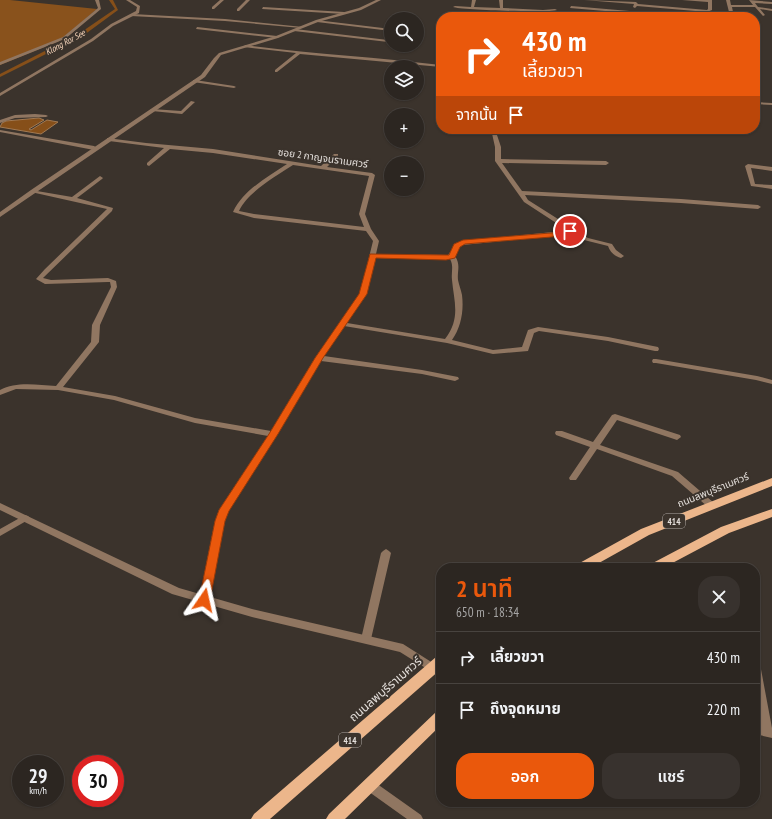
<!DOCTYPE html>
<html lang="th">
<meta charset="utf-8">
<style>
:root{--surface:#2c2621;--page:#38322e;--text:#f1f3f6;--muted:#a6a5a5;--line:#48433f;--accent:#ea580c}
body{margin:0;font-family:"PT Sans Narrow","Noto Sans Thai",sans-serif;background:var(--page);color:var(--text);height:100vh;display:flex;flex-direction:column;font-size:15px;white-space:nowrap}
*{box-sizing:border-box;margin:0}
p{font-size:13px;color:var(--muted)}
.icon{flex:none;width:22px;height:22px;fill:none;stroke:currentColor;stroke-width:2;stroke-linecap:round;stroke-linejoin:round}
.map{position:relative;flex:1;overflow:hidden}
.panel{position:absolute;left:436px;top:563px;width:324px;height:244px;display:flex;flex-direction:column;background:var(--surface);border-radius:16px;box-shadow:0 1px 3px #0004,0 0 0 1px var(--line)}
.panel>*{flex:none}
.guide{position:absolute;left:436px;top:12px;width:324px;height:122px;border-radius:16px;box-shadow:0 1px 3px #0004,0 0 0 1px var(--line);background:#ea580c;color:#fff;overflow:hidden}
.fabs{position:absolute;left:384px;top:12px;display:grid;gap:8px}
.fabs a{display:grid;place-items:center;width:40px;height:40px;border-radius:50%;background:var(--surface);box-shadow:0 1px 3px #0004,0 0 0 1px var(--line);font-size:20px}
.speed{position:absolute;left:12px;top:755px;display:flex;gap:8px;font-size:20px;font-weight:700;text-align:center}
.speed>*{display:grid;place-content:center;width:52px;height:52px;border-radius:50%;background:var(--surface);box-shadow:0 1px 3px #0004,0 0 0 1px var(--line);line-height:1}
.speed small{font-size:10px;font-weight:400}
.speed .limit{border:6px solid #d22;background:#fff;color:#111}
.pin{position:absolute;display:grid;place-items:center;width:34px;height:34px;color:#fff;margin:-17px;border:2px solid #fff;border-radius:50%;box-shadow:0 1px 4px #0007}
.me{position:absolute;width:44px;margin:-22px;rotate:11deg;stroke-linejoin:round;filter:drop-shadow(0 0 3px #0008)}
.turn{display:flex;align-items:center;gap:14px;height:84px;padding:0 20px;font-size:18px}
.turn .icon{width:52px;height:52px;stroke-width:2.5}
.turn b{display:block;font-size:28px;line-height:34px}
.then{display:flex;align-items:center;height:38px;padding:0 20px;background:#0003;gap:8px;font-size:15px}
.round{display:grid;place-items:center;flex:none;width:42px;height:42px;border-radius:16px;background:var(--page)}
.overview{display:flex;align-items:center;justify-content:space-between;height:68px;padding:0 20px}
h1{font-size:24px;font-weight:600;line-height:30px;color:var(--accent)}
.action{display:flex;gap:8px;margin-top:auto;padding:8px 20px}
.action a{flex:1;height:46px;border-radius:16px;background:var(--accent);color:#fff;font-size:16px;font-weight:600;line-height:46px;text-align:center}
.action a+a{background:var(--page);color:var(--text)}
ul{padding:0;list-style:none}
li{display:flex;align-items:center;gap:12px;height:52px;padding:0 20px;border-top:1px solid var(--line)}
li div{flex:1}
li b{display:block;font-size:15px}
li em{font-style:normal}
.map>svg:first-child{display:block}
.forest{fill:#89521c}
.water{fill:#864f19;stroke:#a27a53}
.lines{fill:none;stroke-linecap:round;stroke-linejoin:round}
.canal{fill:#864f19;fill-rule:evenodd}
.minor{fill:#907661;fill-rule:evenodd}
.tertiary{fill:#907661;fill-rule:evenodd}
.primary{fill:#ecb68b;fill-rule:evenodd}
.route{fill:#ea580c;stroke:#983908}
.labels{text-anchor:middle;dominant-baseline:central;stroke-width:4;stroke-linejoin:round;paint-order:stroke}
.far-water-label{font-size:9px;font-style:italic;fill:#fad8bd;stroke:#3b332c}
.shield{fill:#3b332c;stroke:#b1aba6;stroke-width:1}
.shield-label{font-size:9px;font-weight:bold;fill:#e4dfdb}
.street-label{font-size:10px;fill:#e4dfdb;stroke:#3b332c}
.near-street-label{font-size:12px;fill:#e4dfdb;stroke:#3b332c}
</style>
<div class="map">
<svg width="772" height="819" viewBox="0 0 772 819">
<rect width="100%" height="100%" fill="#3b332c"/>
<path class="forest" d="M0,0H10L97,9L59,41L0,65Z"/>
<path class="water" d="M39,118L44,120L29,129L31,130L47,120L58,122L41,134L0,127L2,123L6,121Z"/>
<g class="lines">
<path class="canal" d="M109,0H113L118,10L84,35L0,77V74L80,33L115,9Z"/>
<path class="minor" d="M95,0H99L101,9L65,39L0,65V62L63,37L98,8Z
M220,0H224L214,9H212V7Z
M246,0H250L239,11H237V9Z
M472,0H476L474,7L500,8L499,0H503V8L543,10L555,9L557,10C550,13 461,10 453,7L455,6L471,7Z
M584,0L636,2L638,4L707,10L708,9V2L682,0H712V10L707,12L637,6L635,8L633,7L634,4Z
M726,0H730L731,5H753L749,0L772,2V4L755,3L758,7L772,9V11L760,9L765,15L763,16L755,7H732L733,12L731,13L729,12Z
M571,6L688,16L690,17H675L570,8Z
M263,7L344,12L346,13L344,14L262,9Z
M132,14L225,19L303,27L301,28L225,21L131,16Z
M316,20L391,29V31L317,22Z
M197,27L277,36L279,37L277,38L196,29Z
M295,29L388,40L390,41L388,42L294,31Z
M245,45C310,54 376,57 441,65V67L300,54L277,72H275V70L296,53L244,47Z
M195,80L234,86L236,87L234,88L193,82V80Z
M191,101L195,102L182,114L152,111L150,110L152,109L181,111Z
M755,102L772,103V105L755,104Z
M35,114L46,115L48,116L46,117L15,118L0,123V120L15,115Z
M491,129H495L501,147V159L606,161L609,163L606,165L502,163L522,191L681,199L758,205L761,207L758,209L681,203L525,195L528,200L588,238L612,244L616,250L624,256L621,258C614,256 610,252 608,246L584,240L571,232L564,235L463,245L460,247L455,256C461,265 457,271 458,280C459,285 461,290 462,295C464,311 461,327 452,340L493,350L522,347L528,330L538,327L608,337L658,347L659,349L658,351H655L608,341L539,331L534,333L528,351L493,354L447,343L344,326L324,356L422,370L458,377L459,379L455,381L422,374L321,361L277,434L228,510L225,521L209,600L208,603L204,604L200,603L199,600L215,521L219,510L268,436L195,423L114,400L58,390L16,389L0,395V390C16,381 38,385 56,386L91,342L92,325L111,287L110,282H108L45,284L36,279L45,269L107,209L31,192V190L72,197L100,176L103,178L102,179L77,198L113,208L112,211L43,278L51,280L108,278L116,281L117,287L100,325L99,342L63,387L115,396L195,418L271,431L315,358L360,294L373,241L366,231L254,218L233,212C243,190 268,177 287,164L213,153L170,149L149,166L147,165V163L164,148L109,141L107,140V138L146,143L213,149L321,166L334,154H338V156L327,167L372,173L375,175L365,214L371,229L379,241L376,254L448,255L455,245L461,241L563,231L567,230L524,202L495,161V147ZM293,165L369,176L359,214L364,227L254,214L239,211C248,192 276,176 293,165ZM375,258L450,259C454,266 451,272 452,280C454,302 461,318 445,339L347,323L366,294Z
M0,130L94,146L97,148L94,150L0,132Z
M748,164L772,167V171L751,168L755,184L772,185V189L751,186L745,166Z
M653,359H656L757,376L772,380V384L756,380L656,363H653L652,361Z
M615,414L680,435L681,437L677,440L617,420L600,445L678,472L714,503L716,505L714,507H708L672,476L597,449L576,480H570L569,478L590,447L556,435L555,433L556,431H562L593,442L612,415Z
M25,515L28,516L30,518L28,520L0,536V529Z
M386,549L389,551L391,553L371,639L370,642L366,643L362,642L361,639L381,553L383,551Z
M755,660L759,661L760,664L772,728V738L755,734V724L759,725L755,698Z
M369,779L373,781L421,815L423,819H407L365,789L363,785L365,781Z"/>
<path class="tertiary" d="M126,0H130L140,6L139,13L113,26L93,41L0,96V93L91,39L111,24L136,11L137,7Z
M376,0H381L361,10L318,22L278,38L221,55L205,77L0,217V212L31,190L201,75L214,58L219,53L276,36L316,20L359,8Z
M0,503L179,588L252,609L403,644L436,665L437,668L436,671L432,672L400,652L252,617L172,594L0,510Z"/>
<path class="primary" d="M772,478V486L649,535L590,568H574L576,565L641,529Z
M772,509V517L729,533L663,568H647L649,565L721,527Z
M441,655V669L270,819H251L254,814L436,657Z
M441,710V725L345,819H326L329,814L436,712Z"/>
</g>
<path class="route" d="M570,229L573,230V233L564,236L465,244L460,247L455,258L446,260L376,258L367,294L323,358L278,434L229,511L225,521L210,600L208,603L204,605L200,603L199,600L215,521L219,510L269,434L315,358L359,294L370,254L446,255H449L454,244L463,240L563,232Z"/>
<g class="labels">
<g class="far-water-label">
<text transform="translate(65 42) rotate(-28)">Klong Ror See</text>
</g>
<g class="shield">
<rect x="663" y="514" width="22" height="14" rx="3"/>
<rect x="339" y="733" width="22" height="14" rx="3"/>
</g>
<g class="shield-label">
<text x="674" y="521">414</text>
<text x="350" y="740">414</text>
</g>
<g class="street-label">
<text transform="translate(323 158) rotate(8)">ซอย 2 กาญจนราเมศวร์</text>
<text transform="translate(713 490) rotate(-22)">ถนนลพบุรีราเมศวร์</text>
</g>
<g class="near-street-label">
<text transform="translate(385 689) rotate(-41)">ถนนลพบุรีราเมศวร์</text>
</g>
</g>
</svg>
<div class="fabs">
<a><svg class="icon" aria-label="search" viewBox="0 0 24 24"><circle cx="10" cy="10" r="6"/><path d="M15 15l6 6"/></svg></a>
<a><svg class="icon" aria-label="layers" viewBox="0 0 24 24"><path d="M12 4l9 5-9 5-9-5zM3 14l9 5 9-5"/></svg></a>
<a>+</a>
<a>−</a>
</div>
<div class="speed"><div>29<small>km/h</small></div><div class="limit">30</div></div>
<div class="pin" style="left:570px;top:231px;background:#d93025"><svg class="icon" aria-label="arrive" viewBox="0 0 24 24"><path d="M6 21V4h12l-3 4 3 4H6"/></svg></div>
<svg class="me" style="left:204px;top:600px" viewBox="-20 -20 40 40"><path d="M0-17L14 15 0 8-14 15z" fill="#ea580c" stroke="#fff" stroke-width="4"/></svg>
<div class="guide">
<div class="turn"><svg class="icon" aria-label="right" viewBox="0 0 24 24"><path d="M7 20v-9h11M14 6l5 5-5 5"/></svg><div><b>430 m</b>เลี้ยวขวา</div></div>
<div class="then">จากนั้น<svg class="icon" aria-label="arrive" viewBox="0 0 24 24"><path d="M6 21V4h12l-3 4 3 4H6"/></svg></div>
</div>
<section class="panel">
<div class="overview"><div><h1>2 นาที</h1><p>650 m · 18:34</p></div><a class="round"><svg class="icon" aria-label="close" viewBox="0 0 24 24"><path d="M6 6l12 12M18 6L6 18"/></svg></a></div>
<ul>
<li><svg class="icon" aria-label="right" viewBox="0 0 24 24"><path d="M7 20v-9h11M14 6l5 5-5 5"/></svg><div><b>เลี้ยวขวา</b></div><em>430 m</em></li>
<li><svg class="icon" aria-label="arrive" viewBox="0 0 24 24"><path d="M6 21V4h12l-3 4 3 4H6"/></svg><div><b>ถึงจุดหมาย</b></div><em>220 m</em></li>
</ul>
<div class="action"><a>ออก</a><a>แชร์</a></div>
</section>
</div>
